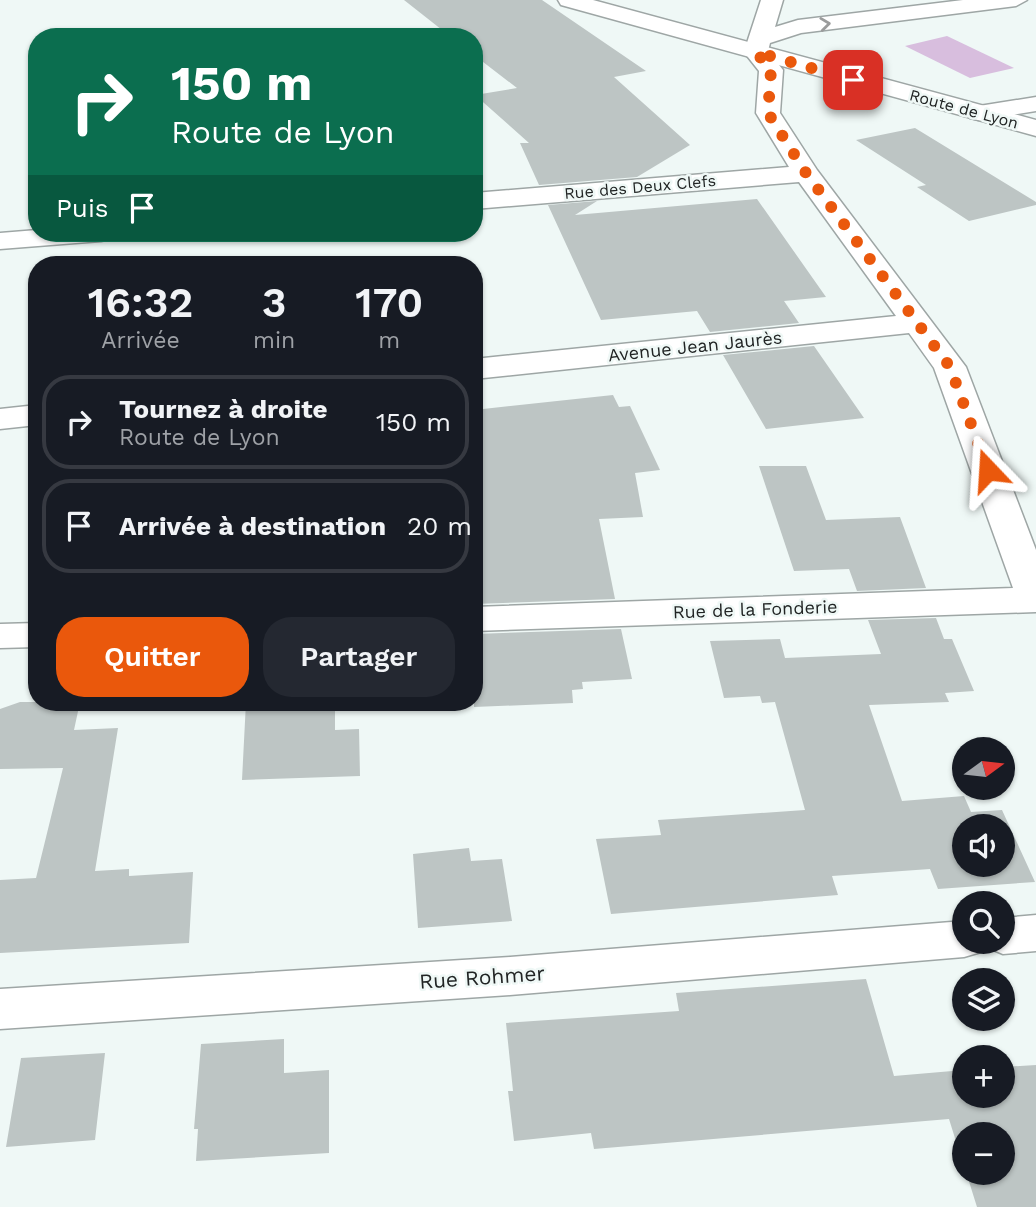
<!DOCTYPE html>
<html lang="fr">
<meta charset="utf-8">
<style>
:root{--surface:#171b24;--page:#242831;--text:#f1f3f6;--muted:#9ea1a6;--line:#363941;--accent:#ea580c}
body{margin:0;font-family:"Work Sans",sans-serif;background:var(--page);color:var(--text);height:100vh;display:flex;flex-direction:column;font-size:26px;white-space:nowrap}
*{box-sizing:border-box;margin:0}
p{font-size:23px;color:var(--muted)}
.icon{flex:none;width:38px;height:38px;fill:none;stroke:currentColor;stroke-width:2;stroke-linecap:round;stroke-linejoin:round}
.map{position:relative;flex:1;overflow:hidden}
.details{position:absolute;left:28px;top:256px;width:455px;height:455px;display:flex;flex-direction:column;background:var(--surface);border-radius:28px;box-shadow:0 2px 5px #0004}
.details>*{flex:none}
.guide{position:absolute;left:28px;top:28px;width:455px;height:214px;border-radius:28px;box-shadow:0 2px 5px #0004;background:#0b6e4f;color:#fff;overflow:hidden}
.needle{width:46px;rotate:75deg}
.controls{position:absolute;left:952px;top:737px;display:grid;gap:14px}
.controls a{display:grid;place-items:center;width:63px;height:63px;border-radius:50%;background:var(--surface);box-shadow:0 2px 5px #0004;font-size:35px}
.pin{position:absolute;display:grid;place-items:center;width:60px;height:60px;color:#fff;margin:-30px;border-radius:14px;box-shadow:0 4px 10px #0006}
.me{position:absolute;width:77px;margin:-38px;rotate:340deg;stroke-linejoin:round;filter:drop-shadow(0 0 5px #0008)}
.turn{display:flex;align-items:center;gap:24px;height:147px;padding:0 28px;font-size:32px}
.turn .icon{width:91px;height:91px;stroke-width:2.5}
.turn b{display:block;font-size:49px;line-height:60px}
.then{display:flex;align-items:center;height:66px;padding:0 28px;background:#0003;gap:14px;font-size:26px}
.eta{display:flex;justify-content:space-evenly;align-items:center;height:119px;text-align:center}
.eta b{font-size:42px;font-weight:600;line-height:49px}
.action{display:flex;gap:14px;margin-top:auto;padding:14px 28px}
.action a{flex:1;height:80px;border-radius:28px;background:var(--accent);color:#fff;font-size:28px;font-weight:600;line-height:80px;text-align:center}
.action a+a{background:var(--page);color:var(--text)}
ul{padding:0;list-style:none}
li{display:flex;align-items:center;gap:21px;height:94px;margin:0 14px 10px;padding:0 14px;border:4px solid var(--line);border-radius:28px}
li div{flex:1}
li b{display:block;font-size:26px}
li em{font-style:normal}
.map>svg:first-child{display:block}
.green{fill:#d8bede}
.building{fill:#bdc5c4;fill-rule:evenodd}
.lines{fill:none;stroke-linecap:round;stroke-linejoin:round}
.minor-casing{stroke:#9ea6a5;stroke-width:3}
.secondary-casing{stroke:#9ea6a5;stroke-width:3}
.minor{fill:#fff;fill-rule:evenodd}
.secondary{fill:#fff;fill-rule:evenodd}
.oneway{stroke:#9b9c9c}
.route{stroke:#ea580c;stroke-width:12;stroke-dasharray:0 21.6}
.labels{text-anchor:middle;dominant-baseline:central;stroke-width:5;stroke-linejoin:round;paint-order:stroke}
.far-street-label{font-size:16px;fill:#212424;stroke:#eff8f6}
.street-label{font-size:18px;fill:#212424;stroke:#eff8f6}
.near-street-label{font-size:21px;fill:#212424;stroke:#eff8f6}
</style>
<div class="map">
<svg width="1036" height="1207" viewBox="0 0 1036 1207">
<rect width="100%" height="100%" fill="#eff8f6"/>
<path class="green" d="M947,36L1014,68L970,78L905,46Z"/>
<path class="building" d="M404,0H542L646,71L614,77L690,145L637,177L539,185L520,143H529L475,95L517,88L474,55V37H451Z
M915,128L1036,202V205L969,221L917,187L926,185L856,140Z
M757,199L826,297L784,301L799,323L710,332L697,311L601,320L548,205L597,201L575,215Z
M814,346L864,418L766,429L723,355Z
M613,395L619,407L630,406L660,470L635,473L643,517L599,519L615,599L474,604V410Z
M759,466H806L826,520L900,517L926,588L857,591L849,569L794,571Z
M936,618L944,639H952L974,691L945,693L949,702L869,705L902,801L964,796L971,812L1002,810L1035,882L938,889L930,869L832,876L838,895L611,914L596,839L661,835L658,820L805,810L775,702L762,703L760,696L724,698L710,641L780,639L785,658L881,654L868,620ZM964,826H1003V864H964Z
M621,629L632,679L582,682L583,689L572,690L573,703L474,707V634Z
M20,702H80L74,730L118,728L95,871L129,869V876L193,872L189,943L0,953V880L36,878L63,768L0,769V709Z
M246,702H335V730L359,729L360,776L242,780Z
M469,848L471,861L502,859L512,921L418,928L413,854Z
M866,979L894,1076L964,1070V1096H1003V1067L1036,1065V1207H977L966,1172H1003V1134H964V1167L949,1119L594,1149L591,1133L514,1141L508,1091H513L506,1023L679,1011L676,993Z
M284,1039V1073L329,1070V1153L196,1161L198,1129H194L201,1044Z
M105,1053L95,1140L6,1147L21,1058Z"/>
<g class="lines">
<defs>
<path id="minor" d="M761,0H783L775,27L798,20L963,0H1027L1016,6L801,33L770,43L768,51L783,70L780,113L817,170L966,367L1036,550V612L474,631V607L1013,588L934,368L909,333L474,379V359L896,316L799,182L474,209V193L789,167L756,113L759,71L744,52Z
M1036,97V111L979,120L970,118L967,113L970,108L979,106Z
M37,230V233H115L111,239L101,241L0,249V233Z
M37,405V425L0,429V409Z
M37,623V647L0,648V624Z
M1036,915V951L1003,954L984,946L981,952L964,957L510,995L0,1029V989L510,957L964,921V942H1003V918Z"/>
<path id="secondary" d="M558,0H593L1036,120V136L561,5Z"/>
</defs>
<use href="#minor" class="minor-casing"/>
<use href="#secondary" class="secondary-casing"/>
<use href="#minor" class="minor"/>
<use href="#secondary" class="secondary"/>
</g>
<defs><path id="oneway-chevron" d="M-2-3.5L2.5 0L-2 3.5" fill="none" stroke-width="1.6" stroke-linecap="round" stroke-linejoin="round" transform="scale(1.75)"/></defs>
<use class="oneway" href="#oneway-chevron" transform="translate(825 24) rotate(-7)"/>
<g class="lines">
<path class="route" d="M853,80L756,52L771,70L768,113L806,173L950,367L988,470"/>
</g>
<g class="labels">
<g class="far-street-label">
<text transform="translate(964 109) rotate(15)">Route de Lyon</text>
<text transform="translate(640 187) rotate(-5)">Rue des Deux Clefs</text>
</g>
<g class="street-label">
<text transform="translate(695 346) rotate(-6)">Avenue Jean Jaurès</text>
<text transform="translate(755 609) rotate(-2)">Rue de la Fonderie</text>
</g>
<g class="near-street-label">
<text transform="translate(482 977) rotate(-4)">Rue Rohmer</text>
</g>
</g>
</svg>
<div class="controls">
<a><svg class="needle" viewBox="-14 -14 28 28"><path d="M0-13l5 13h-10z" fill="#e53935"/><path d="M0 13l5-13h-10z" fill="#9ea1a6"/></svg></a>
<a><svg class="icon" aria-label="sound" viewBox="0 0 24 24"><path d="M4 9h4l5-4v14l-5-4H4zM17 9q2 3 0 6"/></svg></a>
<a><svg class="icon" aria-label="search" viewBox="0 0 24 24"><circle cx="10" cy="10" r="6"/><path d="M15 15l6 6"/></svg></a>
<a><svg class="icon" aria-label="layers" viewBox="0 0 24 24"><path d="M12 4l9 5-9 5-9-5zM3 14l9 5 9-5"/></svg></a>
<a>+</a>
<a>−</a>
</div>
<div class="pin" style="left:853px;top:80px;background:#d93025"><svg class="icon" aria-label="arrive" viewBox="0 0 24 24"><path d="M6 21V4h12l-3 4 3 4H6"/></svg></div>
<svg class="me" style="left:988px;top:470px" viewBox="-20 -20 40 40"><path d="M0-17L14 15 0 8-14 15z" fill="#ea580c" stroke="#fff" stroke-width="4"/></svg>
<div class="guide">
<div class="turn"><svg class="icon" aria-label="right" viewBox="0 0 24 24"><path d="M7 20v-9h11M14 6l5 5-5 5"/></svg><div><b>150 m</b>Route de Lyon</div></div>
<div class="then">Puis<svg class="icon" aria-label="arrive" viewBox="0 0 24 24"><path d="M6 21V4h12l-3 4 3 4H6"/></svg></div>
</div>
<section class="details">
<div class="eta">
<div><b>16:32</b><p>Arrivée</p></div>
<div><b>3</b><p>min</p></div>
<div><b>170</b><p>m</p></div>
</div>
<ul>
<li><svg class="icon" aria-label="right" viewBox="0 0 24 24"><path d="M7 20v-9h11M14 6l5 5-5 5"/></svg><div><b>Tournez à droite</b><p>Route de Lyon</p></div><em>150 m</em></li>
<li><svg class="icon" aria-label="arrive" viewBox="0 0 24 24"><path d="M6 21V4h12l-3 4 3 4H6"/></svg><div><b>Arrivée à destination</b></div><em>20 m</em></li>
</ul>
<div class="action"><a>Quitter</a><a>Partager</a></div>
</section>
</div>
